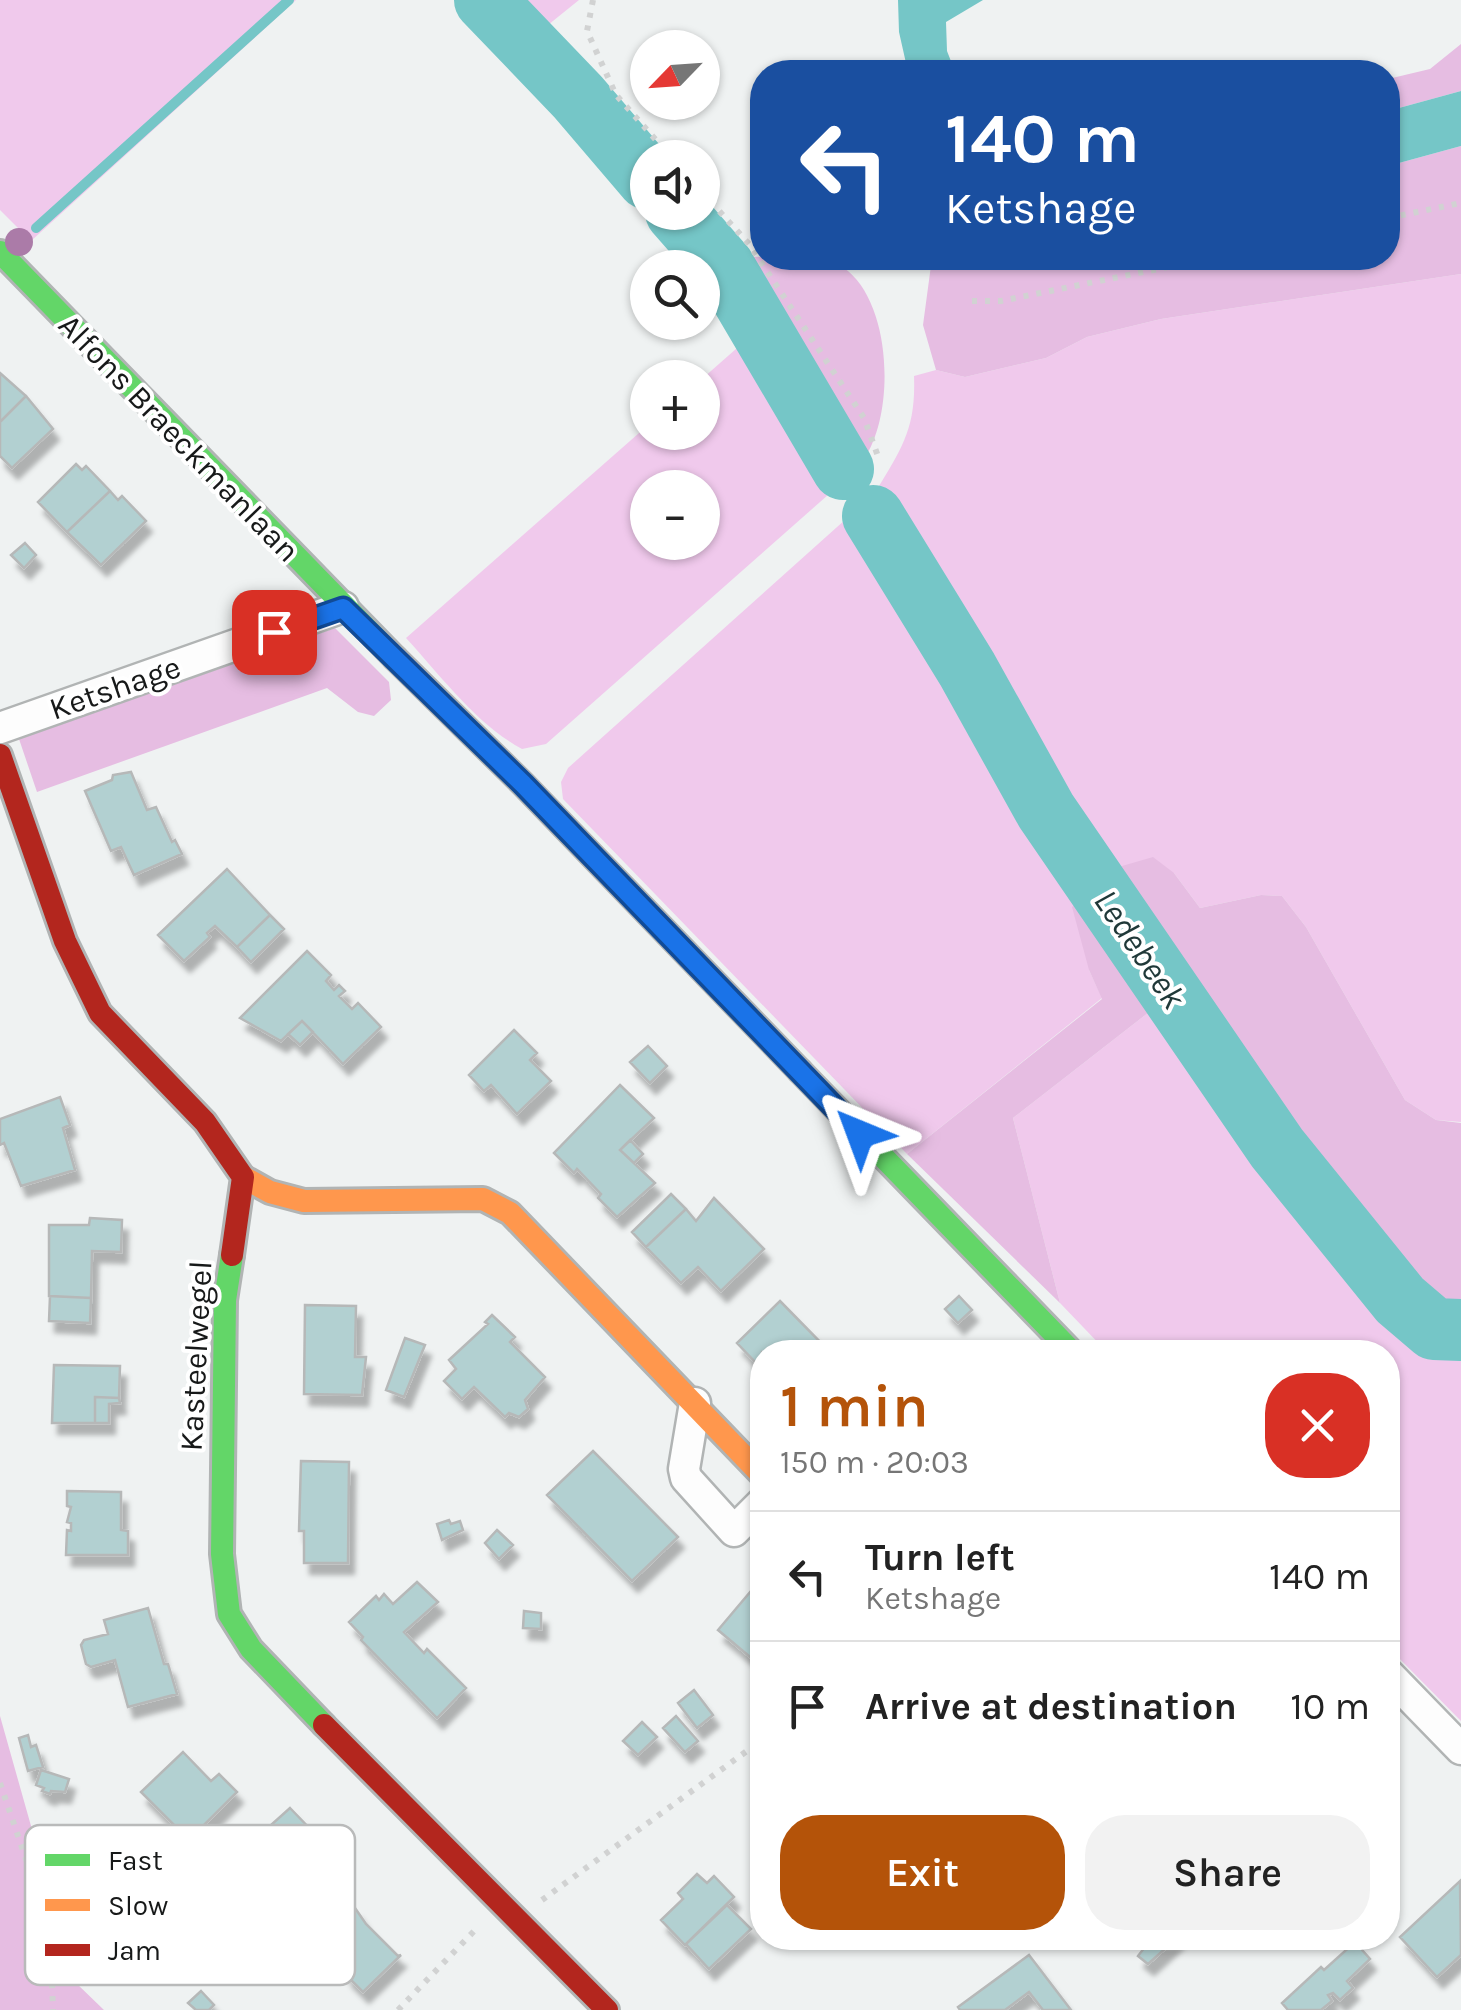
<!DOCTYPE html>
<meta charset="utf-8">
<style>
:root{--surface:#fff;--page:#f2f2f2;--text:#222;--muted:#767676;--line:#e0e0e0;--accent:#b45309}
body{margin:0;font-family:Karla,sans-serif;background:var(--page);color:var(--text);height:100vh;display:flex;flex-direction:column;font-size:38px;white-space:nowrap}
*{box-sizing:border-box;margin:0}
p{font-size:32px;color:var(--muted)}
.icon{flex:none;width:55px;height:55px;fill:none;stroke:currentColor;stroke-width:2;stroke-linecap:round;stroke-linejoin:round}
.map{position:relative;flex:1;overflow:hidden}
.side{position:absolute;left:750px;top:1340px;width:650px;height:610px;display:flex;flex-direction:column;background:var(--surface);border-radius:40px;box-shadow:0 2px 8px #0004}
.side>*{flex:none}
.guide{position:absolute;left:750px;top:60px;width:650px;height:210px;border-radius:40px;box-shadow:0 2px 8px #0004;background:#1a4fa0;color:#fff;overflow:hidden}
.needle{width:65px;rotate:245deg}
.buttons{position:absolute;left:630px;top:30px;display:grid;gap:20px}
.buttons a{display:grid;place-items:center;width:90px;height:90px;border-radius:50%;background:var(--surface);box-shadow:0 2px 8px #0004;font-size:50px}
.pin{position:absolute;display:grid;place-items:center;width:85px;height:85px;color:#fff;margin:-42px;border-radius:20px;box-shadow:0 5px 15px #0006}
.me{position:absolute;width:110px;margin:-55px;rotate:316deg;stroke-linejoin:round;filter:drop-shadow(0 0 8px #0008)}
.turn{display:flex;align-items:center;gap:35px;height:210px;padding:0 30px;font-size:45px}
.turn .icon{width:130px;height:130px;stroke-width:2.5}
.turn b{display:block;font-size:70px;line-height:85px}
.round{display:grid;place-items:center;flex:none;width:105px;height:105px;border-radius:40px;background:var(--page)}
.headline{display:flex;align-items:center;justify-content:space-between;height:170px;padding:0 30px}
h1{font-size:60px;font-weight:600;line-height:75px;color:var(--accent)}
.primary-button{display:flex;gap:20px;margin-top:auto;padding:20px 30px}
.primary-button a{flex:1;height:115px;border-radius:40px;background:var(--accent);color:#fff;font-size:40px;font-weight:600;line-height:115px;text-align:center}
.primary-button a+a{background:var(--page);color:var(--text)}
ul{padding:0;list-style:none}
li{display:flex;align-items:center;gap:30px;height:130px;padding:0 30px;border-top:2px solid var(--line)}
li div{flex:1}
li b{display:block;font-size:38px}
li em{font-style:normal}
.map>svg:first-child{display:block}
.green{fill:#f0c9ec;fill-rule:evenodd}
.forest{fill:#e6bde2}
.water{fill:#75c6c7}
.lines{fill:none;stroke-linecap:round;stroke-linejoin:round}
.stream{stroke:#75c6c7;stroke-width:10}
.river{stroke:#75c6c7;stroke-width:62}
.building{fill:#b2d0d1;stroke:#b6b8b8;stroke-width:2.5;filter:url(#shadow)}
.street-casing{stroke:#b1b4b4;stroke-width:35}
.fast-casing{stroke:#b1b4b4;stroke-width:28}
.slow-casing{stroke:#b1b4b4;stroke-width:28}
.jam-casing{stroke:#b1b4b4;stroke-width:28}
.path{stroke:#d1d2d2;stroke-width:6;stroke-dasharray:5 8;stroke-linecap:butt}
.street{stroke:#fdfdfd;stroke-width:30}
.fast{stroke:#63d668;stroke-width:22}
.slow{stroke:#ff974d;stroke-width:22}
.jam{stroke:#b3261e;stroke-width:22}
.tree{fill:#ab7ba8}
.route-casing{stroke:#114b97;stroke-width:25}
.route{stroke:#1a73e8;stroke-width:18}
.labels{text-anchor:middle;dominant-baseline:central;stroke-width:8;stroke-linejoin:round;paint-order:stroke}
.street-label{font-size:32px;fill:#171919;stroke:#fff}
.water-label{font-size:35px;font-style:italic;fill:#1f3838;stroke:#fff}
.key{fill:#fff;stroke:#b9baba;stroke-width:2.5}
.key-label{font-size:28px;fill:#171919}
</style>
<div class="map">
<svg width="1461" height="2010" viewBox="0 0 1461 2010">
<defs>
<filter id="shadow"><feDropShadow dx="6" dy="11" stdDeviation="2.5" flood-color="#0004"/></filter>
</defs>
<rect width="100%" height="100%" fill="#eff2f2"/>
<path class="green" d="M0,0H296L31,241L0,210Z
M522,0H579L548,25Z
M1461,274V1122L1436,1120L1405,1100L1306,927L1282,896L1261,895L1200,908L1174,873L1089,970L1102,998L907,1154L563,799L561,782L568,768L875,493C902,448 916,429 914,376L936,370L965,377L1046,358L1087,337L1161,319Z
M745,341L837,487L546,744L522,749C476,724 441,676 406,638L647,426L648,432H702L703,378ZM648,488H702V542H648Z
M1153,1009L1305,1210L1392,1311L1427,1339L1461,1342V1721L1388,1647V1352H1107L1060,1303L1013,1118Z"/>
<path class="forest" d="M457,0H522L548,25L654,157L648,158L647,206L550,96Z
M1461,44V91L1388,111V79L1430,69Z
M1461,146V274L1161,319L1087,337L1046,358L965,377L936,370L923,325L932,258H1388V166Z
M653,213H698L734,257C761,257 827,254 848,271C892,308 895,413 864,459C857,469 846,478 837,487L745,341L709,276Z
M335,628L389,682L391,700L374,716L358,712L327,688L37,792L19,739Z
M1153,857L1174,873L1200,908L1261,895L1282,896L1306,927L1405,1100L1436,1120L1461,1123V1342L1427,1339L1392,1311L1305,1210L1210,1081L1153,1009L1013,1118L1060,1303L907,1154L1102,999L1089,970L1072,907L1122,866Z
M0,1716L75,1982L104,2010H0Z"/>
<path class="water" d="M898,0H983L946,22L947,51L954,69L908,72L899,32Z
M1461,91V146L1388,166V111Z"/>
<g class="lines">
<path class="stream" d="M36,228L289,0"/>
<path class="river" d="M485,0L578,97L648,179
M676,212L724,267L843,469
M873,516L967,669L1046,811L1277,1148L1400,1300L1434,1329L1461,1330"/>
</g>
<path class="building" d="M0,373L26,396L0,422Z
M26,396L53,429L12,468L0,456V422Z
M76,464L82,470L86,466L110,491L67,532L38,502Z
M110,491L118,500L122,496L146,521L101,565L67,532Z
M25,543L36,555L24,568L11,555Z
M131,772L147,810L156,807L172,842L175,840L182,854L134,875L121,847L111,851L85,791L112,780L113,775Z
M227,869L270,915L237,947L215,926L207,933L210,937L184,961L158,935Z
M270,915L284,929L251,962L237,947Z
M307,951L331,975L326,981L334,990L339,985L345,991L339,996L352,1009L358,1003L381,1027L343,1064L302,1021L281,1041L240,1018Z
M302,1021L313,1032L300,1045L288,1034Z
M514,1030L537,1053L530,1060L551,1081L517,1114L491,1085L484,1091L469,1075Z
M648,1046L667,1066L650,1083L630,1062Z
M620,1085L654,1118L620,1150L655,1183L617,1217L598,1198L601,1194L577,1169L574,1173L554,1153Z
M60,1097L70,1125L63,1128L75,1170L21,1186L4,1143L0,1145V1119Z
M630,1140L643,1154L634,1163L620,1150Z
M671,1194L686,1209L646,1247L632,1232Z
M714,1198L764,1249L721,1291L698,1267L681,1283L646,1247L686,1209L696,1221Z
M90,1218L122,1220L121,1252L92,1251L91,1298L49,1296V1225H89Z
M50,1296L91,1298L90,1323L49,1321Z
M959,1296L972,1310L958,1323L945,1309Z
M780,1301L830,1352H762V1361L758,1365L737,1343Z
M305,1305L356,1306L355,1357H366L362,1395L304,1394Z
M492,1315L515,1337L510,1342L545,1377L525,1400L528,1409L519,1417L509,1413L505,1417L474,1387L462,1399L444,1381L456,1369L449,1360L488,1324L485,1322Z
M405,1338L425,1345L404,1397L386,1390Z
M54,1365L120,1366L119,1398L95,1397V1423H52Z
M95,1397L119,1398L120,1403L109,1404V1423H95Z
M593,1451L678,1537L632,1581L547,1495Z
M301,1461L349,1462L348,1563H304V1531H299Z
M67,1491L121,1492V1530L128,1531V1555H66L67,1530L71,1531V1523L67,1522L71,1507L67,1506Z
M449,1520L451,1524L460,1521L463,1530L442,1540L437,1524Z
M497,1530L513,1545L499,1559L485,1543Z
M762,1578V1667L718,1630Z
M417,1582L438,1602L404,1632L424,1653L427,1649L466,1688L437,1718L361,1640L363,1637L349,1622L376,1596L379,1600L384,1594L393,1604Z
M148,1608L164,1664H168L177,1694L128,1707L115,1660L91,1667L86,1664L81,1645L84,1640L108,1634L104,1620Z
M524,1611L541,1613V1629L523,1628Z
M694,1690L713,1715L697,1728L678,1703Z
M676,1716L698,1741L685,1752L663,1728Z
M642,1722L657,1737L638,1755L623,1741Z
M28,1735L31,1747L36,1745L43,1767L28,1771L19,1738Z
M183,1752L211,1781L219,1774L237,1792L189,1840L141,1792Z
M41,1770L69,1779L65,1792L51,1791L50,1794L42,1791L44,1788L36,1785Z
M290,1808L314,1833L305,1841L335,1868L297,1906L243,1850Z
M697,1874L707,1883L714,1876L734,1897L685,1945L661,1920L683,1899L678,1893Z
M1460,1881L1461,1955L1437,1977L1400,1937Z
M727,1905L751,1929L709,1969L686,1944Z
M355,1908L366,1924L398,1956L401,1955L363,1992L346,1975L349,1970L346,1967L343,1971L336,1965L340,1962H334L327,1951L316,1945Z
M1152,1938H1177L1148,1964L1138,1956Z
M1355,1942L1370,1959L1347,1981L1353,1988L1340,2000L1333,1993L1328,1995L1332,2001L1321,2010H1288L1282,2003L1321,1967L1324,1970Z
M1029,1955L1071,2010H1043L1029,1992L1005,2010H960L958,2007Z
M201,1991L214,2005L209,2010H196L188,2003Z"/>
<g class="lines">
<defs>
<path id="street" d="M0,728L343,607
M695,1403L684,1469L686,1478L734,1531L762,1503
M1388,1674L1461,1749"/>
<path id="fast" d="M0,252L395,658
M800,1071L1072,1352
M232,1255L225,1300L222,1554L229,1614L251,1649L324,1725"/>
<path id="slow" d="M243,1177L270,1192L304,1201L483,1199L510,1213L762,1475"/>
<path id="jam" d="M395,658L523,784L800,1071
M0,755L65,941L100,1013L205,1122L243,1177L232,1255
M324,1725L607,2010"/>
</defs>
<use href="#street" class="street-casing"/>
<use href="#fast" class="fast-casing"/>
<use href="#slow" class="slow-casing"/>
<use href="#jam" class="jam-casing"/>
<path class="path" d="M593,0L587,31L616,95L672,158
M702,192L749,244L864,418L879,459
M1388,218L1461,203
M972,301H1001L1212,258
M0,1783L45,1915L51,1954L53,2010
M542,1900L762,1740
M398,2010L477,1928"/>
<use href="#street" class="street"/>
<use href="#fast" class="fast"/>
<use href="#slow" class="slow"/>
<use href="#jam" class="jam"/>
</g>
<circle class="tree" cx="19" cy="242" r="14"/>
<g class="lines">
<defs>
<path id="route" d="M274,632L343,608L523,784L860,1134"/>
</defs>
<use href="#route" class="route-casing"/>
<use href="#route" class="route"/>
</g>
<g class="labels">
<g class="street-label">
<text transform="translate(179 438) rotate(46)">Alfons Braeckmanlaan</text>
<text transform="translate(115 688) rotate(-19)">Ketshage</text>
<text transform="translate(196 1356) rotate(-87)">Kasteelwegel</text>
</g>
<g class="water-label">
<text transform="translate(1140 949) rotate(56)">Ledebeek</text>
</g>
</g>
<rect x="25" y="1825" width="330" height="160" rx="15" class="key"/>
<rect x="45" y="1854" width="45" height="12" fill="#63d668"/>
<rect x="45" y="1899" width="45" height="12" fill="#ff974d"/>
<rect x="45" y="1944" width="45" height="12" fill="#b3261e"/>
<g class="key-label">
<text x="108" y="1870">Fast</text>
<text x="108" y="1915">Slow</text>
<text x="108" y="1960">Jam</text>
</g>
</svg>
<div class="buttons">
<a><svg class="needle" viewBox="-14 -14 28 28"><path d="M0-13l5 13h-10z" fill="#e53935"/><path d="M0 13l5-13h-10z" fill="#767676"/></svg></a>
<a><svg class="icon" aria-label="sound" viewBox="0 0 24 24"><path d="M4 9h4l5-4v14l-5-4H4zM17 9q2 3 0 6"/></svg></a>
<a><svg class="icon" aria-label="search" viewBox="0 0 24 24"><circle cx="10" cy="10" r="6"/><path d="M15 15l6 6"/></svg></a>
<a>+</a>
<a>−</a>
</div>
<div class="pin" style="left:274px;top:632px;background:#d93025"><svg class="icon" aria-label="arrive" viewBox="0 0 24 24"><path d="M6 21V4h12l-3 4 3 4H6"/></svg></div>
<svg class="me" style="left:860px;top:1134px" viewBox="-20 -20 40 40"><path d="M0-17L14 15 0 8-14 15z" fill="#1a73e8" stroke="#fff" stroke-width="4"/></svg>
<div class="guide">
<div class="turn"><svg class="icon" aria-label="left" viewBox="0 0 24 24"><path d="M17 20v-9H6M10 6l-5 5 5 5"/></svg><div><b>140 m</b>Ketshage</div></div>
</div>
<section class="side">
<div class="headline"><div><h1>1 min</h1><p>150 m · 20:03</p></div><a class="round" style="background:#d93025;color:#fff"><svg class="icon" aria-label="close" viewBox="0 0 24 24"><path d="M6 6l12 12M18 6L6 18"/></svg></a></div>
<ul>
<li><svg class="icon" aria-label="left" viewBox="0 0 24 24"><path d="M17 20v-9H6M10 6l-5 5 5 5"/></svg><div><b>Turn left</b><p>Ketshage</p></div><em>140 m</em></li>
<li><svg class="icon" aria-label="arrive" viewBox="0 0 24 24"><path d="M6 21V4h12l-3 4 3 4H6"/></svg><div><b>Arrive at destination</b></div><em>10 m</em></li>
</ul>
<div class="primary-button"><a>Exit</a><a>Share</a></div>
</section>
</div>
